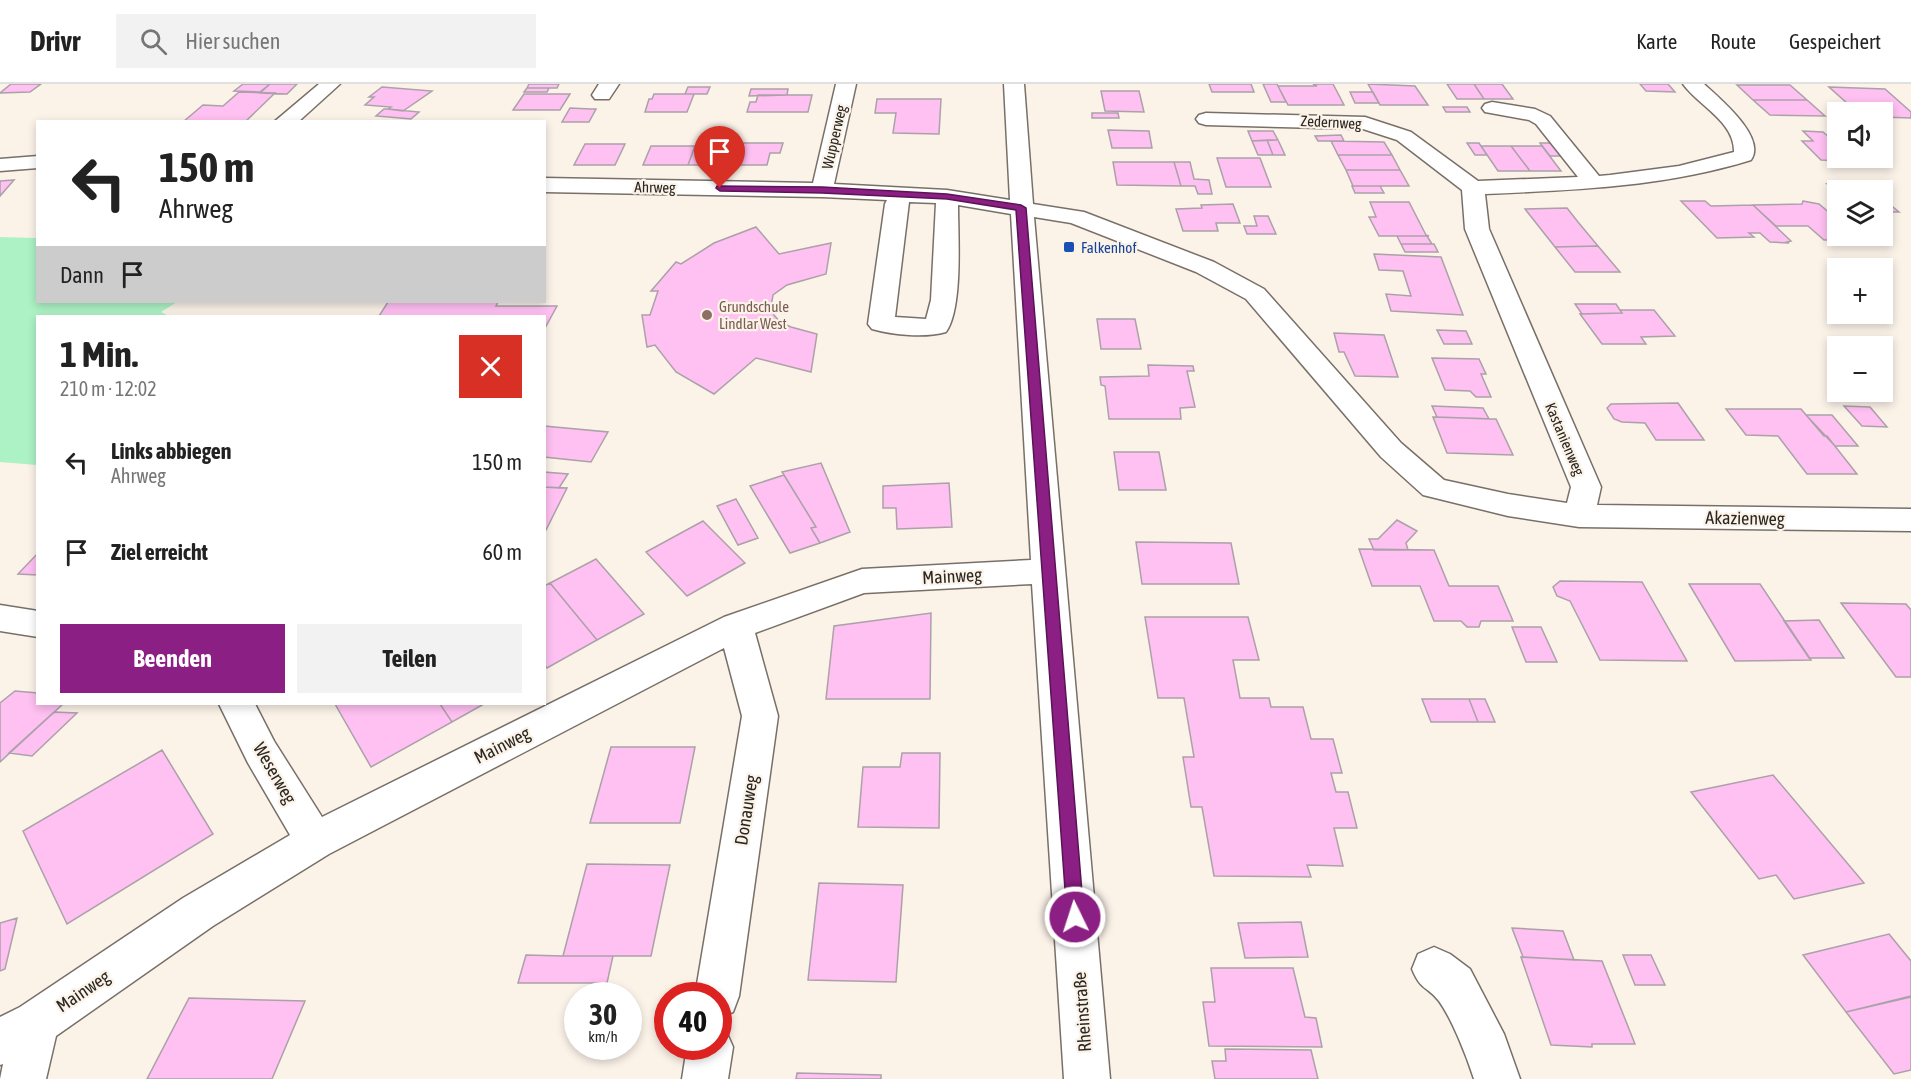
<!DOCTYPE html>
<html lang="de">
<meta charset="utf-8">
<style>
:root{--surface:#fff;--page:#f2f2f2;--text:#222;--muted:#767676;--line:#e0e0e0;--accent:#8b1f83}
body{margin:0;font-family:"Asap Condensed",sans-serif;background:var(--page);color:var(--text);height:100vh;display:flex;flex-direction:column;font-size:22px;white-space:nowrap}
*{box-sizing:border-box;margin:0}
p{font-size:20px;color:var(--muted)}
.icon{flex:none;width:33px;height:33px;fill:none;stroke:currentColor;stroke-width:2;stroke-linecap:round;stroke-linejoin:round}
.map{position:relative;flex:1;overflow:hidden}
.panel{position:absolute;left:36px;top:231px;width:510px;height:390px;display:flex;flex-direction:column;background:var(--surface);border-radius:0px;box-shadow:0 3px 9px #0003}
.panel>*{flex:none}
.top-card{position:absolute;left:36px;top:36px;width:510px;height:183px;border-radius:0px;box-shadow:0 3px 9px #0003;background:#fff;color:var(--text);overflow:hidden}
.fabs{position:absolute;left:1827px;top:18px;display:grid;gap:12px}
.fabs a{display:grid;place-items:center;width:66px;height:66px;border-radius:0px;background:var(--surface);box-shadow:0 3px 9px #0003;font-size:30px}
.speed{position:absolute;left:564px;top:898px;display:flex;gap:12px;font-size:30px;font-weight:700;text-align:center}
.speed>*{display:grid;place-content:center;width:78px;height:78px;border-radius:50%;background:var(--surface);box-shadow:0 3px 9px #0003;line-height:1}
.speed small{font-size:15px;font-weight:400}
.speed .limit{border:9px solid #d22;background:#fff;color:#111}
.pin{position:absolute;display:grid;place-items:center;width:51px;height:51px;color:#fff;margin:-62px -26px;border-radius:50% 50% 50% 0;rotate:-45deg;box-shadow:0 0 6px #0007}
.pin .icon{rotate:45deg}
.me{position:absolute;width:66px;margin:-33px;rotate:356deg;stroke-linejoin:round;filter:drop-shadow(0 0 4px #0008)}
.turn{display:flex;align-items:center;gap:21px;height:126px;padding:0 24px;font-size:27px}
.turn .icon{width:78px;height:78px;stroke-width:2.5}
.turn b{display:block;font-size:42px;line-height:51px}
.then{display:flex;align-items:center;height:57px;padding:0 24px;background:#0003;gap:12px;font-size:22px}
.round{display:grid;place-items:center;flex:none;width:63px;height:63px;border-radius:0px;background:var(--page)}
.overview{display:flex;align-items:center;justify-content:space-between;height:102px;padding:0 24px}
h1{font-size:36px;font-weight:700;line-height:45px}
.button{display:flex;gap:12px;margin-top:auto;padding:12px 24px}
.button a{flex:1;height:69px;border-radius:0px;background:var(--accent);color:#fff;font-size:24px;font-weight:700;line-height:69px;text-align:center}
.button a+a{background:var(--page);color:var(--text)}
ul{padding:0;list-style:none}
li{display:flex;align-items:center;gap:18px;height:90px;padding:0 24px}
li div{flex:1}
li b{display:block;font-size:22px}
li em{font-style:normal}
header{display:flex;align-items:center;gap:36px;box-sizing:border-box;height:84px;padding:0 30px;background:var(--surface);border-bottom:2px solid var(--line)}
header strong{font-size:28px}
nav{display:flex;gap:33px;margin-inline-start:auto;font-size:21px}
.search{width:420px;height:54px;background:var(--page);display:flex;align-items:center;gap:15px;box-sizing:border-box;padding:0 21px;border-radius:0px;color:var(--muted);font-size:22px}
.map>svg:first-child{display:block}
.green{fill:#adf2c5}
.building{fill:#ffc0f2;stroke:#aba1a9;stroke-width:1.5}
.lines{fill:none;stroke-linecap:round;stroke-linejoin:round}
.minor-casing{stroke:#787068;stroke-width:3}
.minor{fill:#fff;fill-rule:evenodd}
.route{fill:#8b1f83;stroke:#5a1455;stroke-width:1.5}
.transit-dot{fill:#1a4fb4;stroke:#fbf2e8;stroke-width:2}
.education-dot{fill:#8d6e63;stroke:#fbf2e8;stroke-width:2}
.labels{text-anchor:middle;dominant-baseline:central;stroke-width:4.5;stroke-linejoin:round;paint-order:stroke}
.far-street-label{font-size:15px;fill:#2a2723;stroke:#fbf2e8}
.far-transit-label{font-size:15px;fill:#164399;stroke:#fbf2e8;text-anchor:start}
.far-education-label{font-size:15px;fill:#785e54;stroke:#fbf2e8;text-anchor:start}
.street-label{font-size:18px;fill:#2a2723;stroke:#fbf2e8}
</style>
<header>
<strong>Drivr</strong>
<div class="search"><svg class="icon" aria-label="search" viewBox="0 0 24 24"><circle cx="10" cy="10" r="6"/><path d="M15 15l6 6"/></svg>Hier suchen</div>
<nav><a>Karte</a><a>Route</a><a>Gespeichert</a></nav>
</header>
<div class="map">
<svg width="1911" height="995" viewBox="0 0 1911 995">
<rect width="100%" height="100%" fill="#fbf2e8"/>
<path class="green" d="M0,153L37,154L38,218H177L161,228L169,232H38L37,381L0,378Z"/>
<path class="building" d="M11,0H41L30,8L0,9Z
M243,0H270L260,8L234,7Z
M270,0H297L287,10L260,9Z
M529,0H559L557,4H527Z
M1209,0H1251L1254,8H1212Z
M1263,0H1277L1286,18H1271Z
M1313,0H1333L1344,21H1288L1278,2H1317Z
M1368,0L1415,2L1428,21H1380Z
M1447,0H1474L1484,15H1457Z
M1474,0H1502L1513,15H1484Z
M1640,0H1668L1675,8L1646,7Z
M1737,1H1790L1807,16H1753Z
M382,3L432,7L403,27L388,25L391,23L365,21L374,13H369Z
M688,3H710L707,10H685Z
M1829,3L1885,5L1911,28V34L1882,33V28H1857Z
M527,4H549L547,8H524Z
M751,5H788L787,11L749,12Z
M1101,7H1139L1144,28L1105,27Z
M239,8L275,9L245,38H183L203,21L223,22Z
M1350,8H1373L1379,19H1355Z
M524,10H570L560,26H513Z
M654,10H694L687,28H645L649,15H652Z
M758,11H812L808,28H747L750,18H756Z
M877,15H941L939,50L893,49L896,29H875Z
M1753,16H1807L1825,32L1770,31Z
M1443,23H1467L1470,28H1446Z
M570,24L591,25H596L589,38H562Z
M384,25H388L419,28L411,35L376,32Z
M1092,29H1118L1119,34H1092Z
M1108,46L1149,47L1152,64H1112Z
M1248,47H1273L1278,56L1252,57Z
M1803,47L1823,48L1838,61V74H1851L1854,77L1821,76L1802,57H1813Z
M1341,51L1344,57H1318L1315,52Z
M1267,56L1273,71H1258L1252,57Z
M1267,56H1278L1285,71H1273Z
M1331,57L1384,58L1392,71H1338Z
M723,59H737L732,72H719Z
M737,59H783L780,69H770L767,81H729Z
M1467,59H1479L1487,71H1475Z
M1540,59H1553L1562,72H1550Z
M585,60H625L615,81H574Z
M651,62H695L688,81H643Z
M695,62H709L702,81H688Z
M1481,62H1511L1530,87H1498Z
M1511,62H1542L1561,87H1530Z
M1338,71H1392L1400,86H1346Z
M719,72H732L729,81H715Z
M1217,74H1260L1271,103H1226Z
M1113,78H1174L1181,102L1117,101Z
M1174,78H1190L1194,95L1209,96L1212,110H1198L1195,102H1181Z
M1346,86H1400L1409,102H1353Z
M14,96L0,112V97Z
M1864,99L1873,106H1838V108L1827,100Z
M1352,102H1380L1384,109H1355Z
M1882,114L1899,128H1882Z
M1681,117H1705L1711,122L1753,121L1791,157L1787,158L1789,159L1770,158L1760,149H1749L1754,153L1717,154Z
M1803,117L1819,120L1838,136V152H1855L1859,155L1824,156L1808,142H1776L1753,121L1802,120Z
M1370,118H1409L1426,151L1429,152H1379L1369,133H1376Z
M1233,120L1240,139H1216L1218,147H1183L1176,125L1202,124L1201,121Z
M1567,124L1578,138L1598,162L1555,163L1525,125Z
M1254,132H1268L1276,150H1247L1244,142H1257Z
M756,143L779,170L831,159L826,190L787,201L773,211L771,223L774,231L780,238L791,243L817,250L811,288L756,274L714,310L676,288L655,261L647,263L642,231H650L658,207H651L676,178L681,180L714,159Z
M1397,152H1427L1432,160H1401Z
M1401,160H1434L1438,168H1405Z
M1598,162L1620,188H1575L1555,163Z
M1374,170L1441,173L1463,231L1391,227L1386,210L1411,212L1403,187L1379,186Z
M388,218H498L496,222H557L544,246V232H379Z
M1575,220H1616L1622,229L1582,230Z
M1620,226H1654L1675,252L1641,253L1646,260H1602L1580,230L1622,229Z
M1097,235H1135L1141,265H1101Z
M1437,246L1466,247L1472,260H1444Z
M1334,249L1384,251L1398,293L1355,292L1344,268H1339Z
M1432,274L1479,275L1486,290H1481L1491,313H1476L1470,307L1445,306Z
M1148,281L1193,282L1194,287H1187L1195,323L1180,324L1181,335H1109L1105,302L1101,301L1100,293L1149,292Z
M1678,319L1704,356H1656L1645,339L1622,338L1614,335L1607,324L1611,320Z
M1432,322L1483,324L1489,335L1437,333Z
M1844,322L1870,323L1887,343L1862,342Z
M1726,325H1801L1824,352H1827L1857,390H1807L1778,352L1746,351Z
M1806,331H1832L1858,362H1835Z
M1433,333L1496,335L1513,371L1447,369Z
M544,342L608,348L591,378L544,373Z
M1114,368H1159L1166,406H1119Z
M821,379L850,448L820,459L811,444L816,443L782,388Z
M544,388L568,390L559,404L544,403Z
M784,391L816,443L811,444L820,459L790,469L750,402Z
M949,399L952,443L897,445L896,424H883V402Z
M544,403L567,404L545,448H544Z
M736,415L758,454L738,461L717,422Z
M1397,436L1417,447L1406,459L1408,466H1374L1369,455H1378Z
M703,437L745,479L687,512L646,468Z
M1136,458L1231,459L1239,500H1142Z
M1359,465L1434,466L1449,502H1498L1513,537H1481L1479,543H1467L1461,537H1434L1420,502H1372Z
M38,469V491L18,490Z
M596,475L644,530L597,556L550,499Z
M1560,497L1642,498L1687,577L1600,576L1570,517L1557,512L1553,503Z
M550,499L597,556L547,584L544,580V502Z
M1689,500H1760L1811,576L1735,577Z
M1841,519L1906,520L1911,526V593H1896Z
M931,529L930,615H826L834,542Z
M1145,533H1248L1259,576H1233L1240,614H1269L1271,623H1303L1311,655H1333L1342,689H1331L1336,708H1348L1357,744H1334L1343,782L1307,781L1311,793L1214,792L1202,723H1191L1183,673H1194L1184,614H1158Z
M1819,536L1844,574H1809L1784,537Z
M1512,543H1541L1557,578H1526Z
M15,607L38,609V620H63L0,678V619Z
M1422,615H1469L1478,638H1431Z
M1469,615H1485L1495,638H1478Z
M335,620H440L452,638L371,683Z
M440,620H484L452,638Z
M54,628L77,629L32,672L9,669Z
M611,663H695L680,739H590Z
M162,666L213,750L67,840L23,747Z
M902,669H940L939,744L858,743L863,683H900Z
M1773,691L1864,799L1794,815L1776,791L1759,795L1691,708Z
M587,780L670,781L651,872H563Z
M819,799L903,801L896,898L808,896Z
M17,834L5,885L0,887V839Z
M1301,838L1308,873L1245,874L1238,839Z
M1512,844L1563,847L1574,876L1523,873Z
M1889,850L1911,877V912L1846,928L1803,871Z
M526,871L563,872H613L607,899H518Z
M1623,871H1651L1665,901H1635Z
M1521,873L1602,877L1635,960H1592V963L1551,961Z
M1211,884H1293L1305,933L1316,934L1322,963L1209,962L1203,918H1215Z
M1911,913V986L1894,990L1846,928Z
M189,914L305,917L272,995H147Z
M1225,965L1311,966L1318,995H1215L1212,977H1226Z
M797,989L881,991V995H796Z"/>
<g class="lines">
<defs>
<path id="minor" d="M319,0H340L298,38H274Z
M599,0H619L609,15H595L592,11Z
M836,0H856L834,100L947,106L1010,116L1004,0H1024L1033,120L1084,128L1214,178L1264,205L1401,359L1444,396L1508,410L1567,419L1571,403L1465,145L1462,106L1397,56L1363,45L1206,41L1199,39L1196,35L1199,31L1206,29L1365,33L1411,48L1478,97L1578,93L1536,40L1529,36L1485,28L1482,24L1485,20L1492,18L1535,25L1550,32L1599,92L1610,91L1679,82L1734,68C1735,38 1699,22 1683,0H1704C1719,14 1767,53 1751,76C1664,103 1575,106 1485,110L1489,145L1601,403L1597,421L1911,425V447L1579,443L1508,432L1423,411L1381,373L1246,215L1196,188L1071,139L1034,133L1110,995H1064L1032,500L864,509L755,549L778,632L739,912L733,928L718,934V912H695L742,632L724,564L329,770L213,842L56,952L46,995H0L3,980L0,981V933L20,923L183,814L290,751L248,679L219,620H255L274,657L322,733L724,533L862,485L1031,476L1011,130L958,121C958,153 963,224 946,248C925,254 893,251 872,245L868,240L885,120L887,116L822,113L544,108V94L813,99ZM909,118L936,119L931,216L926,235L895,233Z
M38,72V84L0,87V75Z
M0,521L38,527V553L0,547Z
M1434,863L1450,870L1470,885L1504,950L1520,995H1474C1467,973 1452,935 1439,917C1427,902 1421,907 1412,885L1418,870Z
M718,943L726,947L733,963L728,995H682L687,963H718Z"/>
</defs>
<use href="#minor" class="minor-casing"/>
<use href="#minor" class="minor"/>
</g>
<path class="route" d="M717,102L822,103L947,110L1021,121L1026,124L1084,833L1082,839L1075,842L1069,839L1067,833L1016,126L947,115L822,109L720,107L716,104Z"/>
<rect class="transit-dot" x="1063" y="157" width="12" height="12" rx="3"/>
<circle class="education-dot" cx="707" cy="231" r="6"/>
<g class="labels">
<g class="far-street-label">
<text transform="translate(1331 38) rotate(3)">Zedernweg</text>
<text transform="translate(834 53) rotate(-77)">Wupperweg</text>
<text transform="translate(655 103) rotate(1)">Ahrweg</text>
<text transform="translate(1565 355) rotate(67)">Kastanienweg</text>
</g>
<g class="far-transit-label">
<text x="1081" y="163">Falkenhof</text>
</g>
<g class="far-education-label">
<text x="719" y="222">Grundschule<tspan x="719" dy="17">Lindlar West</tspan></text>
</g>
<g class="street-label">
<text transform="translate(1745 434) rotate(1)">Akazienweg</text>
<text transform="translate(952 492) rotate(-3)">Mainweg</text>
<text transform="translate(502 661) rotate(-27)">Mainweg</text>
<text transform="translate(275 689) rotate(60)">Weserweg</text>
<text transform="translate(746 726) rotate(-81)">Donauweg</text>
<text transform="translate(83 907) rotate(-34)">Mainweg</text>
<text transform="translate(1082 928) rotate(-94)">Rheinstraße</text>
</g>
</g>
</svg>
<div class="fabs">
<a><svg class="icon" aria-label="sound" viewBox="0 0 24 24"><path d="M4 9h4l5-4v14l-5-4H4zM17 9q2 3 0 6"/></svg></a>
<a><svg class="icon" aria-label="layers" viewBox="0 0 24 24"><path d="M12 4l9 5-9 5-9-5zM3 14l9 5 9-5"/></svg></a>
<a>+</a>
<a>−</a>
</div>
<div class="speed"><div>30<small>km/h</small></div><div class="limit">40</div></div>
<div class="pin" style="left:720px;top:104px;background:#d93025"><svg class="icon" aria-label="arrive" viewBox="0 0 24 24"><path d="M6 21V4h12l-3 4 3 4H6"/></svg></div>
<svg class="me" style="left:1075px;top:833px" viewBox="-20 -20 40 40"><circle r="17" fill="#8b1f83" stroke="#fff" stroke-width="3"/><path d="M0-11L8 9 0 5-8 9z" fill="#fff"/></svg>
<div class="top-card">
<div class="turn"><svg class="icon" aria-label="left" viewBox="0 0 24 24"><path d="M17 20v-9H6M10 6l-5 5 5 5"/></svg><div><b>150 m</b>Ahrweg</div></div>
<div class="then">Dann<svg class="icon" aria-label="arrive" viewBox="0 0 24 24"><path d="M6 21V4h12l-3 4 3 4H6"/></svg></div>
</div>
<section class="panel">
<div class="overview"><div><h1>1 Min.</h1><p>210 m · 12:02</p></div><a class="round" style="background:#d93025;color:#fff"><svg class="icon" aria-label="close" viewBox="0 0 24 24"><path d="M6 6l12 12M18 6L6 18"/></svg></a></div>
<ul>
<li><svg class="icon" aria-label="left" viewBox="0 0 24 24"><path d="M17 20v-9H6M10 6l-5 5 5 5"/></svg><div><b>Links abbiegen</b><p>Ahrweg</p></div><em>150 m</em></li>
<li><svg class="icon" aria-label="arrive" viewBox="0 0 24 24"><path d="M6 21V4h12l-3 4 3 4H6"/></svg><div><b>Ziel erreicht</b></div><em>60 m</em></li>
</ul>
<div class="button"><a>Beenden</a><a>Teilen</a></div>
</section>
</div>
